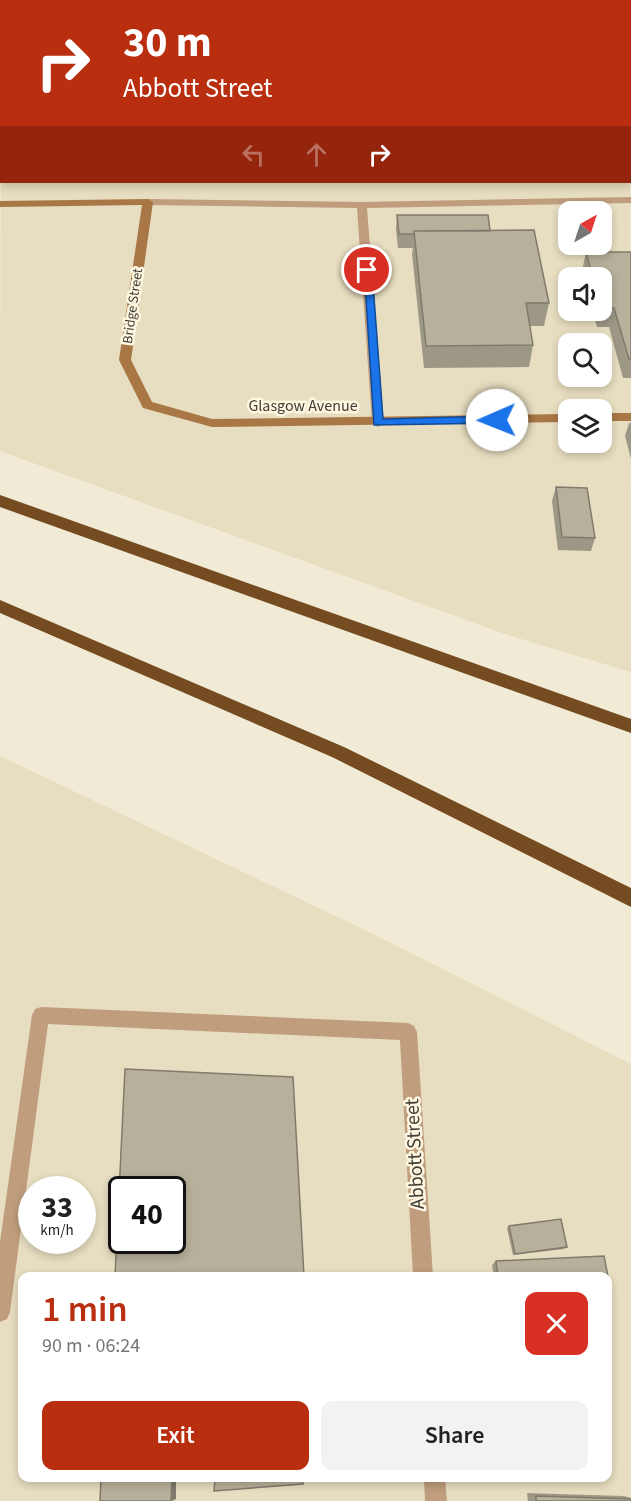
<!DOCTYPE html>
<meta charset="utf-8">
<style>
:root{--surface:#fff;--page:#f2f2f2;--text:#222;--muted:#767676;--accent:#b92e0e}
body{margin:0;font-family:"Source Sans 3",sans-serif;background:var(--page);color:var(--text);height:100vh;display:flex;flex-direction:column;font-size:22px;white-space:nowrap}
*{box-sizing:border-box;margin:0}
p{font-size:20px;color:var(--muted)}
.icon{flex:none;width:33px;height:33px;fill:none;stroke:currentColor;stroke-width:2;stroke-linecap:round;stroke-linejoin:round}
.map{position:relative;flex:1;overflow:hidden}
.panel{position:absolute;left:18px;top:1272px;width:594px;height:210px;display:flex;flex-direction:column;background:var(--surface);border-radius:12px;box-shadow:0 3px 9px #0003}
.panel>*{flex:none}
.banner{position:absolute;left:0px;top:0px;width:632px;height:183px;box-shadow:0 3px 9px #0003;background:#b92e0e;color:#fff;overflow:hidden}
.needle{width:39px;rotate:39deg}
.tools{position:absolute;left:558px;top:201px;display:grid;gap:12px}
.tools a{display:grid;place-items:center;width:54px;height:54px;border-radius:12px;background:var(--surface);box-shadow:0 3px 9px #0003;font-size:30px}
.speed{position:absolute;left:18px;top:1176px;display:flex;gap:12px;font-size:30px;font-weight:700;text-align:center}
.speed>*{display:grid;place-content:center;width:78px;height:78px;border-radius:50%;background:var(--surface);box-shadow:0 3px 9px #0003;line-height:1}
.speed small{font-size:15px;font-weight:400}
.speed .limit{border:3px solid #111;border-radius:9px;background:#fff;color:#111}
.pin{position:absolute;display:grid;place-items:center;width:51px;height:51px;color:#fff;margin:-26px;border:3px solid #fff;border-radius:50%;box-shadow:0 2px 6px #0007}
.me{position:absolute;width:66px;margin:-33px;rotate:269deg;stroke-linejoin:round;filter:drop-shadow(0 0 4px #0008)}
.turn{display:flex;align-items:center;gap:21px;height:126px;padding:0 24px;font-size:27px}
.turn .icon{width:78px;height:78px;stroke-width:2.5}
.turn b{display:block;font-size:42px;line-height:51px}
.lanes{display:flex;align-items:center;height:57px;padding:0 24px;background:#0003;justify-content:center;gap:30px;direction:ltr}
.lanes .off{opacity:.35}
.round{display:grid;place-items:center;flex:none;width:63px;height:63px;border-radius:12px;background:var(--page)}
.headline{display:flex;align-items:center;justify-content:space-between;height:102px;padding:0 24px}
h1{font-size:36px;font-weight:600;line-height:45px;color:var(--accent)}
.button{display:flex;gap:12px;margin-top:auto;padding:12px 24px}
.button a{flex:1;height:69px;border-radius:12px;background:var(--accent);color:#fff;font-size:24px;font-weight:600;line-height:69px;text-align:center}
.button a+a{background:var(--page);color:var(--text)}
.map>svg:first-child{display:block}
.built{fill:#e7ddc0;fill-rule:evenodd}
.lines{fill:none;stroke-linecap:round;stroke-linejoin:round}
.street{fill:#bf9d7d;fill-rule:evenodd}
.secondary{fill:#a87745;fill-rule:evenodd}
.highway{fill:#754c21;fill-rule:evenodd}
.rail-casing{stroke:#5f5c51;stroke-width:4.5}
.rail{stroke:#fff7e1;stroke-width:3;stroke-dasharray:8;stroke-linecap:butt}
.wall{fill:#9d9785}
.shaded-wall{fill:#807b6c}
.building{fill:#b7b09b;stroke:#807b6c;stroke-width:1.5;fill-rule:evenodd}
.route{fill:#1a73e8;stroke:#114b97;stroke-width:1.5}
.labels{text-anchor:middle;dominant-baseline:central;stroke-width:5;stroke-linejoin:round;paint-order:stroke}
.far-street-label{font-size:14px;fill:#3f3d34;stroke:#fff7e1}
.street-label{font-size:16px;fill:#3f3d34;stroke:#fff7e1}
.near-street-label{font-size:20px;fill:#3f3d34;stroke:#fff7e1}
</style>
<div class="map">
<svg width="631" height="1501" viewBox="0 0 631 1501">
<rect width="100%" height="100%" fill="#f1ead4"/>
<path class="built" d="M79,0H620L621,1H77Z
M630,36L631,672L505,634L0,451L1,72L2,182H630ZM568,212H602V244H568ZM568,278H602V310H568ZM568,344H602V376H568ZM568,410H602V442H568Z
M0,756L371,933L631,1064V1501H0ZM32,1190H82V1240H32ZM122,1190H172V1240H122ZM22,1276H608V1478H22Z"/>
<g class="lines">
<path class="street" d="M631,197V203L367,208L384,423L378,427L372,423L357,208L148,205L143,202L148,199L362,202Z
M41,1007L408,1023L414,1026L417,1032L433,1276H413L400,1040L48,1024L10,1312L7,1319L0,1322V1242L32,1015L35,1009Z
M424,1478H445L447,1501H425Z"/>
<path class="secondary" d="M148,199L153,202L131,360L152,402L212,419L568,414V422L212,427L143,408L119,360L142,205L0,207V201Z
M602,413H631V421H602Z"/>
<path class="highway" d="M0,495L631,719V733L0,507Z
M0,600L344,747L631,888V907L332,757L0,613Z"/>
<defs>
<path id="rail" d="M62,2L64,0
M0,6L1,0
M0,63L2,60"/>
</defs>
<use href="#rail" class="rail-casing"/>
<use href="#rail" class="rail"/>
</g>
<path class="wall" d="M630,117L631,120V152L630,156Z
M397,215L490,231L549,303L544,326H530L533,345L529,367L424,368L412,254L413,248H398L396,229Z
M586,252H631V378H623L609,327H597L592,310H602V278H584L582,271Z
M629,423H631V459L625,436Z
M556,487L595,538L591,551L558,550L552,501Z
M509,1226L567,1247L564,1249L513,1255L507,1228Z
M604,1256L610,1287L608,1288V1276H494L492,1265L496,1261Z
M527,1493L624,1496L631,1498V1501H528Z"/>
<path class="shaded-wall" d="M172,1478H176V1499L171,1501Z"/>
<path class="building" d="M630,117L631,120V133H630Z
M397,215H488L490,231H414V234H399Z
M534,230L549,303H526L533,345L426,346L414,231Z
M586,252H631V359H629L614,308H602V278H593Z
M556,487L587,488L595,538L562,537Z
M125,1069L293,1077L304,1276H115ZM122,1190H172V1240H122Z
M561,1219L567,1247L515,1254L509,1226Z
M604,1256L610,1287H608V1276H498L496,1261Z
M101,1478H172L171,1501H100Z
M215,1478H303V1484L214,1491Z
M536,1496L631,1499V1501H536Z"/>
<path class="route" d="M364,268L372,270L383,419L497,416L503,420L501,423L374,425Z"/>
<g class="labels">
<g class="far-street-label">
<text transform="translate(133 306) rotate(-82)">Bridge Street</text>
</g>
<g class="street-label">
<text x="303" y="406">Glasgow Avenue</text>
</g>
<g class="near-street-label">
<text transform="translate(415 1154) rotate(-93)">Abbott Street</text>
</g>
</g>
</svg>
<div class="tools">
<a><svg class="needle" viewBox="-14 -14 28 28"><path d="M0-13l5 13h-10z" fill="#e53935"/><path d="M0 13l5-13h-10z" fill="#767676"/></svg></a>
<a><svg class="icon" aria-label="sound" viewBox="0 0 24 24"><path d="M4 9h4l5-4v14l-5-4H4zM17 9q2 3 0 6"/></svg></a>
<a><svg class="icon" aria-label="search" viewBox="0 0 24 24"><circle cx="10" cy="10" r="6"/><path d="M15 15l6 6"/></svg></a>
<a><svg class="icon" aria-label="layers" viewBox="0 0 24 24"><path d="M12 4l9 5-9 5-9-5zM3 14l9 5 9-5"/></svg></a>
</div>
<div class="speed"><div>33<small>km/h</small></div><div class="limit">40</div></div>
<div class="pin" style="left:367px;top:270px;background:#d93025"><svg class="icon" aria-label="arrive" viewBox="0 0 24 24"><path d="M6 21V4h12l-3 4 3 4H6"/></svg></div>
<svg class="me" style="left:497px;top:420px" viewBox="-20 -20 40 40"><circle r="19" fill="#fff"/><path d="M0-13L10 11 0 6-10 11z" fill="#1a73e8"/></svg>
<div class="banner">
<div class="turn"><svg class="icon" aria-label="right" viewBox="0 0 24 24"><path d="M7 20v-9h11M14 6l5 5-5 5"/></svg><div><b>30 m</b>Abbott Street</div></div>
<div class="lanes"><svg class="icon off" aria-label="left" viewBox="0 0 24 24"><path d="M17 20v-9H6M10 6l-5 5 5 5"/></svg><svg class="icon off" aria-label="ahead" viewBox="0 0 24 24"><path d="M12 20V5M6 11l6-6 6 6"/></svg><svg class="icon" aria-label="right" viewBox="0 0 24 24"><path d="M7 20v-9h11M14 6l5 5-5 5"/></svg></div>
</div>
<section class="panel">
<div class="headline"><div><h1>1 min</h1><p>90 m · 06:24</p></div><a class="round" style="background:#d93025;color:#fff"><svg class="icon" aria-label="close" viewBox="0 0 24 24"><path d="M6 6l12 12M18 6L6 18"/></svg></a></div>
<div class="button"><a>Exit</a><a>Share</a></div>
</section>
</div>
